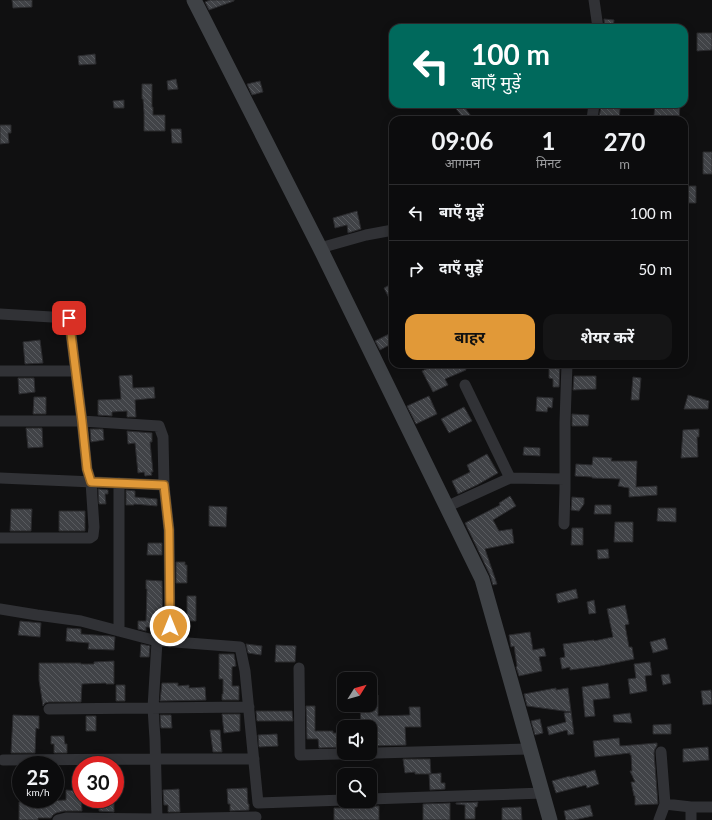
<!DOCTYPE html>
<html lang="hi">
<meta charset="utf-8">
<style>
:root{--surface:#0c0c0d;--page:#151516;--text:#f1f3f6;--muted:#9a9b9d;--line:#2c2c2e;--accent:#e19938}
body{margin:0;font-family:Lato,"Noto Sans Devanagari",sans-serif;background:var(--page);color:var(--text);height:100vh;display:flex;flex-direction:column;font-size:15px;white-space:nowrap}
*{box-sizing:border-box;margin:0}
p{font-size:13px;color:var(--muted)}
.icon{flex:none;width:22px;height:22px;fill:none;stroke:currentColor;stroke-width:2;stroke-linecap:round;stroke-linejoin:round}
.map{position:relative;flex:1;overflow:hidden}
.sheet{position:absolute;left:389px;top:116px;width:299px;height:252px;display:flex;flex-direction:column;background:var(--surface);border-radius:12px;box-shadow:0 2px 10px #0003,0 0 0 1px var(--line)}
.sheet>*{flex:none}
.banner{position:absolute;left:389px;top:24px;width:299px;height:84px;border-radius:12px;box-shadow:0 2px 10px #0003,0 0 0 1px var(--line);background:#00695c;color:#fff;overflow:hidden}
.needle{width:26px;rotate:53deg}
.controls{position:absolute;left:337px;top:672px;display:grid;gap:8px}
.controls a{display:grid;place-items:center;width:40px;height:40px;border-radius:8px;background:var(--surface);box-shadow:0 2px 10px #0003,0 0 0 1px var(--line);font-size:20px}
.speed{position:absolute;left:12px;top:756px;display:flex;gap:8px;font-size:20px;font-weight:700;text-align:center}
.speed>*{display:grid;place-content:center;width:52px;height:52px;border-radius:50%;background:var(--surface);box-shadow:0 2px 10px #0003,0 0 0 1px var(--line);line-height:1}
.speed small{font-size:10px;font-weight:400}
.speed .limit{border:6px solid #d22;background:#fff;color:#111}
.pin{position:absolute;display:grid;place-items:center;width:34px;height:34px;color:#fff;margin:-17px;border-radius:8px;box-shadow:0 2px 6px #0006}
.me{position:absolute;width:44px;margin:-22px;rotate:0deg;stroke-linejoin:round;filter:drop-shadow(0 0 3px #0008)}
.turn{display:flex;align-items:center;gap:14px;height:84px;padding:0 16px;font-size:18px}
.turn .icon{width:52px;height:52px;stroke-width:2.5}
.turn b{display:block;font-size:28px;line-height:34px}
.eta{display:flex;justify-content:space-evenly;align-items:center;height:68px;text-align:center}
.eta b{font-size:24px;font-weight:700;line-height:28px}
.button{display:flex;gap:8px;margin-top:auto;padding:8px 16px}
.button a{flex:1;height:46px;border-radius:12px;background:var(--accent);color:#111;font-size:16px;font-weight:700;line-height:46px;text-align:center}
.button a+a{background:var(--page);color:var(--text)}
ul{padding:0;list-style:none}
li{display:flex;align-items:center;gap:12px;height:56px;padding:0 16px;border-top:1px solid var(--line)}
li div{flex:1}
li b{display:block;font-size:15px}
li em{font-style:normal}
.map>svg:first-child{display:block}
.building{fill:url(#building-back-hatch);stroke:#2a2a2d}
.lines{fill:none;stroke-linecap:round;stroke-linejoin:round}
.street{stroke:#313236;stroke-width:11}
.secondary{stroke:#3f4246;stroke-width:15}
.route-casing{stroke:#926324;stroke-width:10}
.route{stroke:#e19938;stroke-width:7}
</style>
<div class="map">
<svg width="712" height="820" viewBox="0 0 712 820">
<defs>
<pattern id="building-back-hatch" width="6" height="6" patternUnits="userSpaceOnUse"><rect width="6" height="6" fill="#414347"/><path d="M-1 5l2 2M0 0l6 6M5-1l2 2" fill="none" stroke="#595b5f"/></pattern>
</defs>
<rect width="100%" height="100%" fill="#101011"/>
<path class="building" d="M12,0H32V7L13,8Z
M210,0H234V1L209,10L205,2Z
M604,19L614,20L613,28H605Z
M697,33H712V50L697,51Z
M95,54L96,64L79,65L78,56Z
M176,79L178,89L168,90L167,81Z
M260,81L263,92L252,95L247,84Z
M142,84H152V107H153V115H165V131H144V113L143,99H142Z
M124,100V108H114L113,101Z
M452,104H462L474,120H465Z
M655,104L680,106L679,118L654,116Z
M601,106L620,109L619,120L599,118Z
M0,125H11V133H8L9,143L0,144Z
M171,129H181L182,143H172Z
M703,152H712V174H703Z
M684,186H696V203H684Z
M357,211L361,229L348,233L347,225L335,228L333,218Z
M393,283V306L384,288Z
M393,332V343L380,350L375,341Z
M40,340L43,363L25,364L23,342Z
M437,364H464L466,370L445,379L448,385L433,392L422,371Z
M549,364H560L559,387H553V379L549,378Z
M132,375L133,388L154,387L155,398L135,400L136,417H127V411L112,412V416L98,415V400L121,399L119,376Z
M574,376H596V389L573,390Z
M633,377L641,378L639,400H631Z
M18,378H34L35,392L19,394Z
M688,395L709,401L708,409H684Z
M429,396L437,414L416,424L407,406Z
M34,397H46V414H33Z
M537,397L553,398L552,408L548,407L547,412L536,411Z
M464,407L472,421L449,433L441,419Z
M572,414L589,415L588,426H572Z
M26,428H42L43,447L28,448Z
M90,429H103L104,440L91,442Z
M699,429V437H697L698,457L681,458L683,430Z
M127,431L152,433V442H150L153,472H151L152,475L145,476L144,472L138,473L135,443L128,444Z
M524,447L540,448V456L523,455Z
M487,454L498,473L477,485L458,494L452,481L470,472L467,465Z
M593,457L612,458L611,461H637L636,487L657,486V495L629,497V488L618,486L620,479L592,478V477L575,476L576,464L592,465Z
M98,489L108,490V494H105L106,504H99Z
M126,490L135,491V497L157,499V506L134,504V505H126Z
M510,496L516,506L493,520L499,531L512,529L514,543L485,549L497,584L493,585L490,575L465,523L500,505L499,503Z
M572,497L584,498V504L579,511L571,510Z
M595,505H611V514H594Z
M209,506L227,507L226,527L209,526Z
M658,508H676V522L657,521Z
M11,509H32L31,531H10Z
M59,511H85V531H59Z
M615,522H633V542H614Z
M572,528H583V545H571Z
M148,543H162V555H147Z
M608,549L609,558L598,559L597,550Z
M176,562H185V565H187V583H176Z
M146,580L162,581L163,628L146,627V631L138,629V621H146L147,589H146Z
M576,589L578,598L558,603L556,594Z
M187,596H196V621H187Z
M594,600L596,613L589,614L587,602Z
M625,605L629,624L625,625L629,647H632L634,659L600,666L570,670V667L562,669L560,658L565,657L563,644L594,640V641L613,637L607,609Z
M20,621L41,623L40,637L18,635Z
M67,628L81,629V634L110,636L115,637L114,650L88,649L89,643L66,641Z
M530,632L533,650L544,648L546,656L539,657L542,671L519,676L516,667L517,666L514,646L511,647L509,635Z
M665,638L668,649L653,653L650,642Z
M141,644L150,646L149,657H140Z
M246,644L262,646L261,655L248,653Z
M276,645L296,646L295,662H275Z
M219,654H234L236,666L232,667V686H239V700H222V694H223V679H219Z
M114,661V684H106V683L82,684L81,702H49L45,703L43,706L39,680V663H81V664H94V662Z
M650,662L652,675L645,676L647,691L630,694L628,679L636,678L634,664Z
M669,674L671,683L663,685L661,675Z
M162,683H178V686L189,685V688L205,687L206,700L160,701Z
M608,683L610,698L593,700L595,716L585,717L582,687Z
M116,685H125V701H116Z
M556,688V690L568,688L574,734L568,735L567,730L549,735L547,727L566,722L564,713L571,712L527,706L524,694Z
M711,690L712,704L703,705L701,691Z
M370,695H378V716L410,715L409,707H420L421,727H405L406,745L370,746V727H361L360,705H370Z
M306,706H315V731H333V733H344V747L319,748L318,739H307Z
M256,711H292L293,721H257Z
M630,713L632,723L614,722L613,715Z
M222,714H240V731L224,733Z
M13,715L39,716V729L36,728L35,753H11Z
M160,715H171L172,728H161Z
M86,716H96V731H86Z
M540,719L543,733L535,735L531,721Z
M671,724V734H653V725Z
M210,730H220L222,752H213Z
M277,734L278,746L259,747L258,735Z
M51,736H64L65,744H67V753H54V744H51Z
M619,738L620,746L657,743V746L655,749L654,753L658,804L635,805V796H634L631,782H635L630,771H632L631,755H630V753L595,757L593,741Z
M708,747L709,760L683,762V749Z
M403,759H430L431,774H415V772L405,773Z
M595,770L599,784L587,788L586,785L556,793L552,781L570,776V777Z
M441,773V783H445V789L430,790L429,774Z
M247,788L248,804H249V810L230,811V804H228L227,789Z
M179,789L180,812H168V805H164L163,790Z
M66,790L81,791L82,811H64L56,813L53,815L51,818H38V820H19V802L66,800Z
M99,801H114V812L99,811Z
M478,802L477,807H475V819H465V805L456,804V803Z
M450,803V820H423V804Z
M590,805L593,816L574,820H566L564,811Z
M365,806H379V820H334V808H365Z
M521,807L522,820H502V808Z"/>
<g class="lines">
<path class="street" d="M594,0L598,28
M592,120L594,104
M320,248L366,235L393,230
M0,314L69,318L82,421L87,469L91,482L94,527L93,536L90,538H0
M0,371H75
M465,385L510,478
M0,421H82L159,426L163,437L164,485L169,530L170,642
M0,478L164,485
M446,507L510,478L565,479
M564,524L565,489V422L567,364
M0,609L37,615L81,621L157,641L153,708L155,739L157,819L256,817
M119,631V483
M162,641L240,647L245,671L258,803L344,800
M299,668L300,755L530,749
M49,709L249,707
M661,752L665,804
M3,760L155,759H254
M370,799L543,793
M691,807V820
M58,820L66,818L157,819
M659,820L665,804L691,807H712"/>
<path class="secondary" d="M194,0L320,248L482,579L550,820"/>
</g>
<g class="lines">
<defs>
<path id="route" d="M69,318L82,421L87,469L91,482L164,485L169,530L170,626"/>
</defs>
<use href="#route" class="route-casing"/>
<use href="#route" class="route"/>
</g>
</svg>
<div class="controls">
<a><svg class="needle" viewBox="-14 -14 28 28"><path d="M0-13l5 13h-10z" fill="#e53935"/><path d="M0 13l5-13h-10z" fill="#9a9b9d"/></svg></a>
<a><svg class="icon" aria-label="sound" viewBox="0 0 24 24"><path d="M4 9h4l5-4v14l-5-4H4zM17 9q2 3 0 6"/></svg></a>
<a><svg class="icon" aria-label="search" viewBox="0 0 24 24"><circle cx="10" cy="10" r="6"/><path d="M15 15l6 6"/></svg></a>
</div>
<div class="speed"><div>25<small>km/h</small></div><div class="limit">30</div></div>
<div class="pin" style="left:69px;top:318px;background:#d93025"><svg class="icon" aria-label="arrive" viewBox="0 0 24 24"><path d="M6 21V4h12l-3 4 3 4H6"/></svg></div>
<svg class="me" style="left:170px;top:626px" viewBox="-20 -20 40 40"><circle r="17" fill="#e19938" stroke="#fff" stroke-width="3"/><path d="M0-11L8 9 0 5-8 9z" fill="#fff"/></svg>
<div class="banner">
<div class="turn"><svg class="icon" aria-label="left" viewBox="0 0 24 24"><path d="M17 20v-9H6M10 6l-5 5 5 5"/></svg><div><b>100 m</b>बाएँ मुड़ें</div></div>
</div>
<section class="sheet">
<div class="eta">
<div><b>09:06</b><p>आगमन</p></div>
<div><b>1</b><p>मिनट</p></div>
<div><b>270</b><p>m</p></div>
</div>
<ul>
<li><svg class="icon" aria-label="left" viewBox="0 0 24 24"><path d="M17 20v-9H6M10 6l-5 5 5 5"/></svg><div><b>बाएँ मुड़ें</b></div><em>100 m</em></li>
<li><svg class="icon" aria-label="right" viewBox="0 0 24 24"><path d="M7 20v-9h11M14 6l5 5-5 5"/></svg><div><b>दाएँ मुड़ें</b></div><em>50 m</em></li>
</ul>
<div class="button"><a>बाहर</a><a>शेयर करें</a></div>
</section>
</div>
